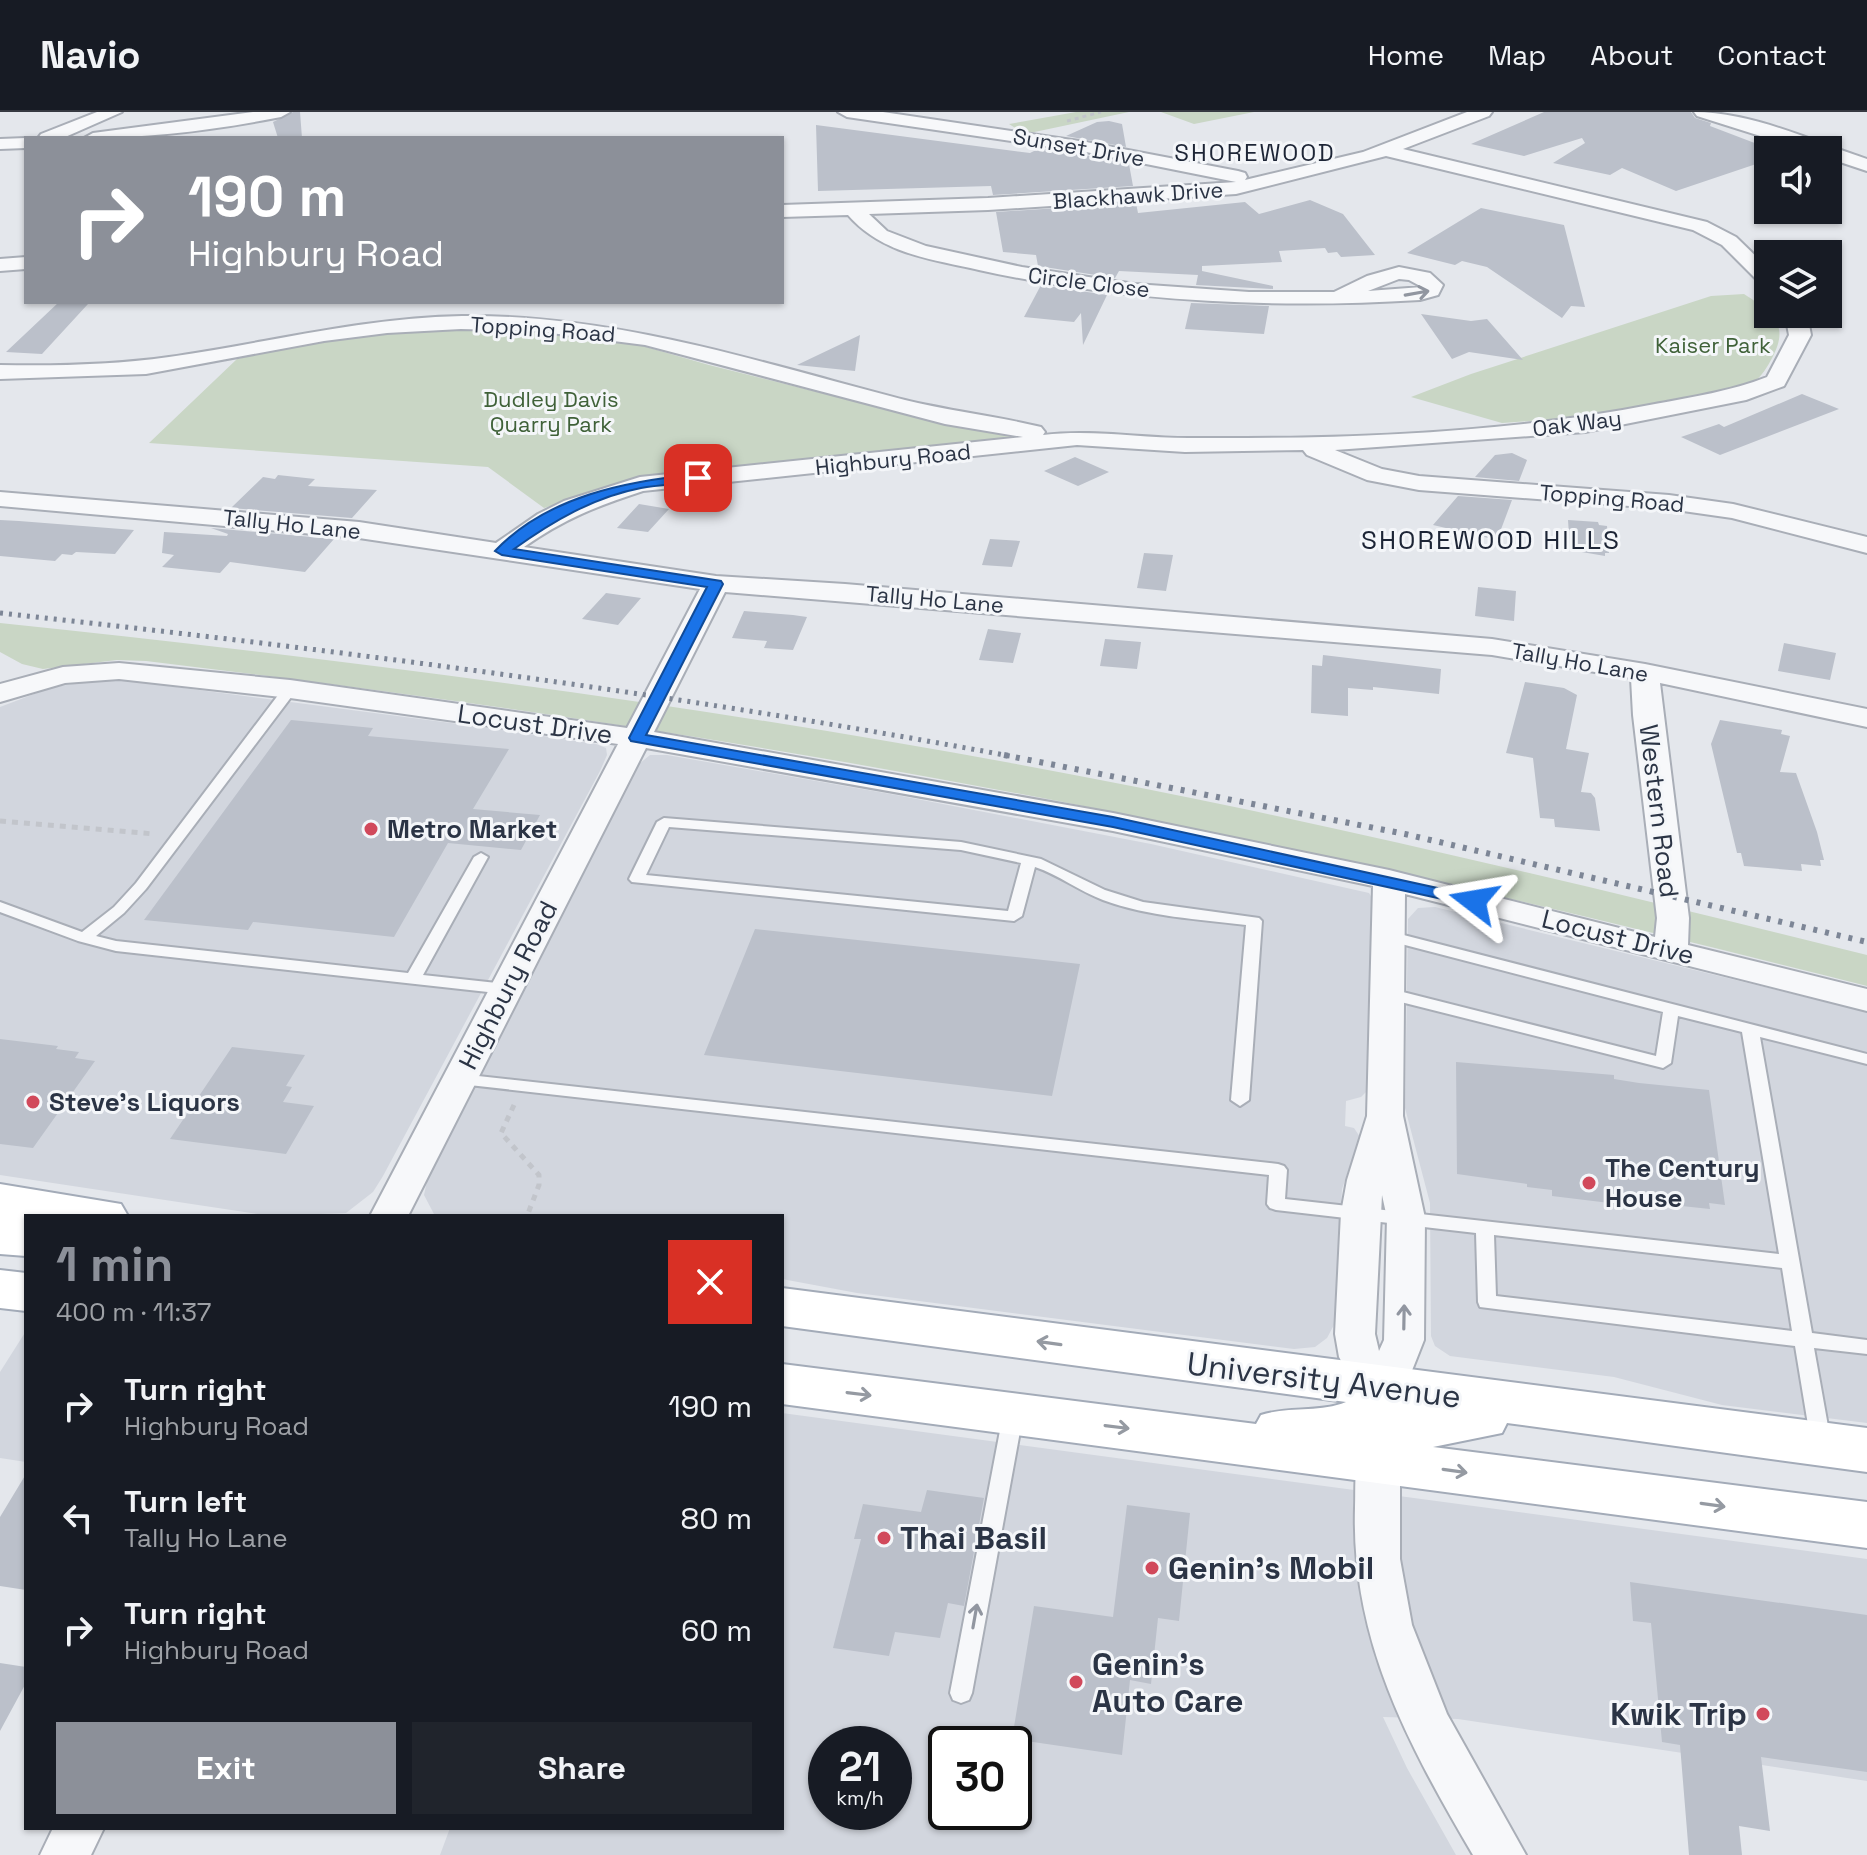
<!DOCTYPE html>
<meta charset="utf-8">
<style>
:root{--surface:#171b24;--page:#20242c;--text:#f1f3f6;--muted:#9ea1a6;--line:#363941;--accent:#8c9099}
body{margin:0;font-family:"Space Grotesk",sans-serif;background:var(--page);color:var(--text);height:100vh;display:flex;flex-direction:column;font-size:30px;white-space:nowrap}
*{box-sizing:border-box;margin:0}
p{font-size:26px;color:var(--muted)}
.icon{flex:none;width:44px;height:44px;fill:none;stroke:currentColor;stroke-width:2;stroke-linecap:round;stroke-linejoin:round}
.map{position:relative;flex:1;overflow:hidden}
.details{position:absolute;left:24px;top:1102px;width:760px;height:616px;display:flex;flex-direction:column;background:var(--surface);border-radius:0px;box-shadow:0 2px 6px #0004}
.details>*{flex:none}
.banner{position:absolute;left:24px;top:24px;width:760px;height:168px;border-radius:0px;box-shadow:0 2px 6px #0004;background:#8c9099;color:#fff;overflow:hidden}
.tools{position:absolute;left:1754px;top:24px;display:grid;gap:16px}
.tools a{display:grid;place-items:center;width:88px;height:88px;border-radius:0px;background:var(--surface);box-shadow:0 2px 6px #0004;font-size:40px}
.speed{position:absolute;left:808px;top:1614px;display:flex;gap:16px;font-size:40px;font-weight:700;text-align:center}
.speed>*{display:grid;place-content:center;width:104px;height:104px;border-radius:50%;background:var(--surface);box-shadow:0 2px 6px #0004;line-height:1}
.speed small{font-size:20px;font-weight:400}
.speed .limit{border:4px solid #111;border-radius:12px;background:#fff;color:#111}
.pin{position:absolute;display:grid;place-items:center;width:68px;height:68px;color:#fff;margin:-34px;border-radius:16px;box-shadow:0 4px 12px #0006}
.me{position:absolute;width:88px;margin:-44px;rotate:284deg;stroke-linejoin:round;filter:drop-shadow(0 0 6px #0008)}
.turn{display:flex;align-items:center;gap:28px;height:168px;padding:0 32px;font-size:36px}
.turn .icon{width:104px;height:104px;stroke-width:2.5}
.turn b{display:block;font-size:56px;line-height:68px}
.round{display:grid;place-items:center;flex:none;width:84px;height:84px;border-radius:0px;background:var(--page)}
.overview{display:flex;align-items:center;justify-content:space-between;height:136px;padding:0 32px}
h1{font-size:48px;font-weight:800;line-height:60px;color:var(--accent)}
.action{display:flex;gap:16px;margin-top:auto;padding:16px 32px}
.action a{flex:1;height:92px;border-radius:0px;background:var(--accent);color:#fff;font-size:32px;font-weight:800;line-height:92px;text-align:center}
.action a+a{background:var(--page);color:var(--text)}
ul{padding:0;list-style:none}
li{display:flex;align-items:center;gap:24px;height:112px;padding:0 32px}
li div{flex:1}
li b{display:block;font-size:30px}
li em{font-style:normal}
header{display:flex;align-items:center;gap:48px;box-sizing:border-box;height:112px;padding:0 40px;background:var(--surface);border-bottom:2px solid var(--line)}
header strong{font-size:38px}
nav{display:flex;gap:44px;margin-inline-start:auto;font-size:28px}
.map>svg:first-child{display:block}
.built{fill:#d2d6de;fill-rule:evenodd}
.green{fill:#c9d6c5}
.building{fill:#bbc0ca}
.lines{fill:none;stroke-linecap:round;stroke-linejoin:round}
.service-casing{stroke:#a9aeb7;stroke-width:4}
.minor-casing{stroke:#a9aeb7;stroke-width:4}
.primary-casing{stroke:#a3abb8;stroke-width:4}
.path-far1{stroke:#c2c5cb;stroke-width:3;stroke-dasharray:4 4;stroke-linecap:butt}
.path{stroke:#c2c5cb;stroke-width:5;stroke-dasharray:6 6;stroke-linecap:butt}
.service{fill:#f7f8fa;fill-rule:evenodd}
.minor{fill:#f7f8fa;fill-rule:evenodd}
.primary{fill:#fff;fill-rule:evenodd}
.rail-far1{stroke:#7d8696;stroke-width:5;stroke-dasharray:3 6;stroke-linecap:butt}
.rail{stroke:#7d8696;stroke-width:6;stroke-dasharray:4 8;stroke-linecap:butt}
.oneway{stroke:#9196a0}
.oneway2{stroke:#959aa2}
.route{fill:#1a73e8;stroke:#114b97;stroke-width:2}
.poi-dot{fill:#d1495b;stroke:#f4f6f9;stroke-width:3}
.labels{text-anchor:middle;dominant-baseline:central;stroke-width:6;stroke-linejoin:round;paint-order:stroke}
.far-street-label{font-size:22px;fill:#2b3445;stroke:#f4f6f9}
.far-park-label{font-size:22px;fill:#3f6138;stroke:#f4f6f9}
.far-neighbourhood-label{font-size:24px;letter-spacing:2px;fill:#1d2536;stroke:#f4f6f9}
.far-quarter-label{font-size:26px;letter-spacing:2px;fill:#1d2536;stroke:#f4f6f9}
.street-label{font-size:26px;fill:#2b3445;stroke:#f4f6f9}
.poi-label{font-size:26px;font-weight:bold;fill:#2b3445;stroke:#f4f6f9;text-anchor:start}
.near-street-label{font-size:32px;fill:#2b3445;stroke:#f4f6f9}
.near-poi-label{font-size:32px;font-weight:bold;fill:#2b3445;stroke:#f4f6f9;text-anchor:start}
</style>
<header>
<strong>Navio</strong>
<nav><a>Home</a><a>Map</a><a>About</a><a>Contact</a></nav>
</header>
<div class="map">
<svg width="1867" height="1743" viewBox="0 0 1867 1743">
<rect width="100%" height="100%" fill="#e4e7ec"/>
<path class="built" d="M122,568L489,616L596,632L606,636L607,643L600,659L383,1064L373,1080L346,1101L270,1104L0,1063V595L50,576L89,569Z
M650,643H667L896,683L1151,732L1369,781L1374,789L1370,976L1361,985L1346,989L1345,1014L1354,1016L1360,1025L1342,1077L1335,1211L1327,1226L1315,1235L1294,1237L857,1181L782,1167V1104H435L424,1083L427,1069L639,652Z
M1435,795L1867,900V1311L1722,1293L1614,1265L1450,1244L1435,1234L1431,1224L1430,1091L1405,996L1408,807L1418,796Z
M26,1219V1350L0,1346V1260Z
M782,1301L1867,1447V1669L1458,1607L1383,1605L1407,1656L1456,1743H440L450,1716H782ZM826,1632H894V1700H826ZM946,1632H1014V1700H946Z"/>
<path class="green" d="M1076,0H1129L1025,22L1009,12Z
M1161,0H1254L1194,12Z
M1744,182C1773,201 1791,212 1771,248C1765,259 1760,266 1750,273L1667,293L1603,304L1502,311L1411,285L1471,262L1711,184Z
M447,215L540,216L615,226L709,253L938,310L1042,327L656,362L544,396L488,355L149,331L237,247L342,224Z
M0,511C421,555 840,611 1254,699C1459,743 1663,792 1867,843V874C1613,810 1359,749 1103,698C786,635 466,587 146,549L117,548L43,557L22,552L0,540Z"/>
<path class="building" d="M293,0H300L302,26H278L273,10Z
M1544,0H1691L1695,6L1711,11L1710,14L1773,38H1768V48L1676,79L1622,56L1610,63L1553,51L1585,31L1582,26L1524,44L1471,32Z
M1109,9L1122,12L1126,35L1066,24L1097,10Z
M816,13L1030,41L1040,36L1085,43L1129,52L1133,74L993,83L991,74L818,79Z
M1310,88L1343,102L1375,143L1341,145L1337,140L1328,141L1325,136L1279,139L1282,150L1202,154V159L1273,174V177L1196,173L1198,163L1119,159L1115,166L1038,154L1036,143L1003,140L996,100L1136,91L1138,101L1245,90L1259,102Z
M1481,96L1564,113L1585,195L1571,194L1562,206L1487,155L1462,149L1455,153L1407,141Z
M1041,173L1107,183L1083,233L1081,201L1074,210L1024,205Z
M59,190L88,192L42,242L6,240Z
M1191,191L1269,194L1264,222L1185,217Z
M1421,202L1471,209L1487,207L1523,248L1469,240L1452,247Z
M860,223L855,259L797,253Z
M1802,282L1839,297L1720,343L1681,325L1719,312L1724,315Z
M1512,341L1527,348L1519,369L1475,365L1495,343Z
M1075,345L1109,360L1078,374L1044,359Z
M278,363L315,367L308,374L377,378L352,406L231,396L263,365L275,367Z
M1458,384L1512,388L1497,428L1433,413Z
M639,392L669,397L648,420L617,416Z
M0,408L19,409L134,418L115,442L76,440L72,443L62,442L55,449L0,444Z
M1568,408L1598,410L1599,413L1607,414L1609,441H1605V444L1570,438Z
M211,416L334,427L305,460L230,450L220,461L162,455L174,443L162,441L164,420L227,424L228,422Z
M990,427L1020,429L1012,455L982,453Z
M1144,441L1173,443L1166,479L1137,476Z
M1478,475L1516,479L1514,509L1475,504Z
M606,481L641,486L618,513L582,507Z
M744,499L793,503L807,505L793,538L764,536L767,529L732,526Z
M988,517L1021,521L1013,551L979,548Z
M1105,527L1141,530L1137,557L1100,554Z
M1784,531L1836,541L1830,568L1778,559Z
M1323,543L1441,557L1439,582L1373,575V578L1348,576V604L1311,601L1312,553L1322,554Z
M1525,570L1564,576L1577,583L1566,637L1589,641L1581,680L1591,681L1595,686L1600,719L1555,715L1554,707L1540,706L1533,646L1506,641Z
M291,608L373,616L368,624L509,637L473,697L540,703L521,738L448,731L394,825L253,810L248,818L144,808Z
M1720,608L1782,618L1781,622L1790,624L1780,660L1796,661L1817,720L1824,748H1820L1821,754L1801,752L1802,759L1744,754L1741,741H1737L1711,632Z
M755,817L1080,852L1052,984L704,943Z
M0,927L58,934L56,937L79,940L75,946L95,949L33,1036L0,1032Z
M232,935L305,943L286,974L292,975L283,990L314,994L286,1042L170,1027Z
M1456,950L1614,963V967L1639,971L1709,978L1725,1093L1709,1091L1710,1097L1625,1088L1626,1093L1552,1084V1078L1527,1075V1072L1457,1062Z
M26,1362V1478L0,1474V1405Z
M927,1378L984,1386L964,1494L948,1491L940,1526L895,1520L889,1544L833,1536L861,1427H854L863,1392L921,1400Z
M1127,1393L1190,1401L1179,1509L1158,1506L1151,1572L1130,1568L1122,1643L1012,1627L1034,1494L1113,1505Z
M1630,1470L1867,1503V1660L1761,1645L1770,1719L1739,1714L1742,1743H1689L1680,1633L1662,1630L1651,1511L1633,1509Z
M0,1551L26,1555V1571L0,1619Z"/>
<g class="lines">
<defs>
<path id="service" d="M290,573L295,574V580L146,777L124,801L96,824L116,829L408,861L474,745L481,741L488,745L423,863L506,872L512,873L514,877L512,881L506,882L116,839L78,829L0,800V790L82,820L114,795L136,771L285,574Z
M664,706L961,730L1041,747L1105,778L1143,790L1259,806L1262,809L1249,988L1240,994L1231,988L1246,813C1198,807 1149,805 1103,788C1079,779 1059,763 1035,755L1022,804L1014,809L632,770L629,767L657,710ZM669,715L961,738L1021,751L1008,799L646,763Z
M1388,819L1867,942V952L1760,925L1812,1221L1867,1228V1242L1814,1236L1831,1331L1828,1337L1821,1339L1814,1337L1811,1331L1795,1234L1480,1195L1478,1190L1476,1121L1276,1098L1270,1096L1267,1092L1269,1063L460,972L452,967L460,962L1278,1052L1284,1054L1287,1058L1285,1087L1779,1142L1742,920L1678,904L1671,951L1663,956L1381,885L1379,881L1387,876L1656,944L1663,900L1382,827L1380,824ZM1494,1123L1782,1156L1792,1219L1496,1184Z
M1013,1295L1020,1298L1023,1303L972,1581L969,1588L961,1591L953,1588L950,1581L1003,1303L1006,1298Z"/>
<path id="minor" d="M97,0H122L63,26H38L41,22Z
M253,0H290L281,5C215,18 151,26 84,26L93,21Z
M838,0H883L1086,30L1238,59L1245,61L1247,65L1245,68L1363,40L1467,0H1492L1489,4L1403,37L1707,110L1736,125L1768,156V174L1761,172L1722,133L1693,118L1386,44L1236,82L988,98L869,102L887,119L926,134L1022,155L1135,172L1249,180H1334L1367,164L1399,155L1430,161L1443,173L1438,183L1420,188C1271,197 1125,190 979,158C931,147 882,142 848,103L782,105V93L988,86L1236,70L1086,40L847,5ZM1399,167L1409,168L1422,175L1368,179Z
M1694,0C1752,0 1812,29 1867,47V59L1828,46V38H1805L1697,4Z
M26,26V36L0,37V27Z
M26,145V157L0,159V147Z
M1785,202H1807L1811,223L1784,274L1746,288L1585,320L1335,338L1382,357L1419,364L1669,383L1733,392L1867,425V441L1732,406L1669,397L1419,378L1367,368L1307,343L1303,338L1185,340L1077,333L643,379C597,394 564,407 524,435L716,464L845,472L1492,527L1645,552L1867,597V615L1660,571L1689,806L1688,833L1867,877V899L1405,782L1403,1004L1425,1106L1424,1228L1411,1261L1391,1286L1376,1291L1361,1286L1339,1245L1335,1222L1341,1101L1347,1068L1367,1004L1373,774L1113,719L646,636L408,1104H370L618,632L290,586L119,567L65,571L0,590V572L63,555L119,551L290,568L627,616L700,477L359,426L0,394V380L359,410L496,431L538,402L564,389L640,365L1023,325L945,312L645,233L535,219L461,217L387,221L324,229L146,262L0,267V253C56,254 113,253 169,245C267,231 361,206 462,204C614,202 759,250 905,288C950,299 996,304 1041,315L1045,320L1043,323C1092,317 1139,326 1188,326C1343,327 1503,322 1655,292C1693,285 1731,279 1767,265L1789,223ZM725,480L1492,543L1631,566L1633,603L1657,806L1655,825L1389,758L1113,701L654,620ZM1382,1083L1387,1106L1384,1228L1379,1239L1375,1222Z
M1378,1331L1393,1336L1400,1348V1447L1412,1513L1447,1602L1526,1743H1473C1408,1632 1351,1528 1355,1396C1356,1375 1353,1354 1363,1336Z
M53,1716H104L91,1743H40Z"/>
<path id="primary" d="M0,1072L121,1092L128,1104H26V1144L0,1142V1106L4,1107L0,1106Z
M0,1158L26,1161V1199L0,1196Z
M782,1176L1867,1316V1360L1507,1311L1502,1321L1433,1335L1867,1390V1436L782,1292V1252L1256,1312L1261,1303C1288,1294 1319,1301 1346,1290L782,1214Z"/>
</defs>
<use href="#service" class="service-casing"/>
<use href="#minor" class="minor-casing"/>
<use href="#primary" class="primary-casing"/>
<path class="path-far1" d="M1067,9L1101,0"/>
<path class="path" d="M0,709L154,722
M514,993L501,1021L539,1063V1073L527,1104"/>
<use href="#service" class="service"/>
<use href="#minor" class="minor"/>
<use href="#primary" class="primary"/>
<path class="rail-far1" d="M0,501C340,538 679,582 1015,645"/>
<path class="rail" d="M1004,643L1405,722L1867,830"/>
</g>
<defs><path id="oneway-shaft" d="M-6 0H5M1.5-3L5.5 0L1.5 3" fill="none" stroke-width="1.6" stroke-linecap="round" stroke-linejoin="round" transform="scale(2)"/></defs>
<g class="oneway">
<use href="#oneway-shaft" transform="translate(1417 181) rotate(-10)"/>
<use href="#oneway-shaft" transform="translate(1404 1205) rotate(-89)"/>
<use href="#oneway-shaft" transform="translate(975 1504) rotate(-80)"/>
</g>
<g class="oneway2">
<use href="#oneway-shaft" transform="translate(1049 1231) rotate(-172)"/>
<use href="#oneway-shaft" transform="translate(859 1282) rotate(7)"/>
<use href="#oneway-shaft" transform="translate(1117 1315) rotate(7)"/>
<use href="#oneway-shaft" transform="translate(1455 1359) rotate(8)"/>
<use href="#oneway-shaft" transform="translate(1713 1393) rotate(8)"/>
</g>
<path class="route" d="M698,362L705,366L703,369C683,373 662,372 641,376C594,385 553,409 514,437L721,469L723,472L646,623L1113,705L1474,784L1482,789L1474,794L1113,715L631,629L629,626L707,475L502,443L495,439C547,384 627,369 698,362Z"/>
<g class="poi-dot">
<circle cx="371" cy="717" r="8"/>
<circle cx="33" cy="990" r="8"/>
<circle cx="1589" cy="1071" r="8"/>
<circle cx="884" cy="1426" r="8"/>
<circle cx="1152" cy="1456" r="8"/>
<circle cx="1076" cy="1570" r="8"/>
<circle cx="1763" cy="1602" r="8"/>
</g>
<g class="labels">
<g class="far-street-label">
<text transform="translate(1079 35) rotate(10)">Sunset Drive</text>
<text transform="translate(1138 83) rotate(-4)">Blackhawk Drive</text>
<text transform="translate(1089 170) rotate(7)">Circle Close</text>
<text transform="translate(543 217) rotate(4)">Topping Road</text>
<text transform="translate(1577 311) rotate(-7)">Oak Way</text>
<text transform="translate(893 347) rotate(-6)">Highbury Road</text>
<text transform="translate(1612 386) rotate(5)">Topping Road</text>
<text transform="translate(292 412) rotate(6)">Tally Ho Lane</text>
<text transform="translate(935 487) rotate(5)">Tally Ho Lane</text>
<text transform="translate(1580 550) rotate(10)">Tally Ho Lane</text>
</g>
<g class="far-park-label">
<text x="1713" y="233">Kaiser Park</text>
<text x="551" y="287">Dudley Davis<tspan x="551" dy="25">Quarry Park</tspan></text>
</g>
<g class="far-neighbourhood-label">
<text x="1255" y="40">SHOREWOOD</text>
</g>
<g class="far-quarter-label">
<text x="1491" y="428">SHOREWOOD HILLS</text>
</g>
<g class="street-label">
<text transform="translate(535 612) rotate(8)">Locust Drive</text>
<text transform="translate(1659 699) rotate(83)">Western Road</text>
<text transform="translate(1618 825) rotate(14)">Locust Drive</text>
<text transform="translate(508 873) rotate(-63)">Highbury Road</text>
</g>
<g class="poi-label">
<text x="387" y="717">Metro Market</text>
<text x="49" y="990">Steve's Liquors</text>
<text x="1605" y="1056">The Century<tspan x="1605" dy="30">House</tspan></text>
</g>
<g class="near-street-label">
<text transform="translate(1324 1268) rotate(7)">University Avenue</text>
</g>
<g class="near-poi-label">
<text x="900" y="1426">Thai Basil</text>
<text x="1168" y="1456">Genin's Mobil</text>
<text x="1092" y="1552">Genin's<tspan x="1092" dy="37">Auto Care</tspan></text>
<text x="1747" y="1602" text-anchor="end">Kwik Trip</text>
</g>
</g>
</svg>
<div class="tools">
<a><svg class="icon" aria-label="sound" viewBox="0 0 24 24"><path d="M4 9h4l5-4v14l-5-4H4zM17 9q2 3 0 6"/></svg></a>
<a><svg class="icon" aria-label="layers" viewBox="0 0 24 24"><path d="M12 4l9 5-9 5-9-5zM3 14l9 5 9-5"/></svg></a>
</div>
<div class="speed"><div>21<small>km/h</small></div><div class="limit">30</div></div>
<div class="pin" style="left:698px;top:366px;background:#d93025"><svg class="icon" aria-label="arrive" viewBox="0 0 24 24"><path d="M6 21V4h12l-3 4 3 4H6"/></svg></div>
<svg class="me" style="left:1474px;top:789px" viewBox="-20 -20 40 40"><path d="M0-17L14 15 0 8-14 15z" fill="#1a73e8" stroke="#fff" stroke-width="4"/></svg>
<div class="banner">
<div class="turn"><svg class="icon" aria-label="right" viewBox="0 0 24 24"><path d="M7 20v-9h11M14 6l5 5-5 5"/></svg><div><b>190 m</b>Highbury Road</div></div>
</div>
<section class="details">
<div class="overview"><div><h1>1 min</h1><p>400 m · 11:37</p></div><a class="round" style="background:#d93025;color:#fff"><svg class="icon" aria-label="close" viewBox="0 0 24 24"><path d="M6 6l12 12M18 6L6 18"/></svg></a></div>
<ul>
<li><svg class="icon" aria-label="right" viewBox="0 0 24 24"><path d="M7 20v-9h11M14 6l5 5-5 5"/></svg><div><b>Turn right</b><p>Highbury Road</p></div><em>190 m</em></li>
<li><svg class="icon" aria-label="left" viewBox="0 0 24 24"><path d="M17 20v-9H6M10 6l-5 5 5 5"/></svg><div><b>Turn left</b><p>Tally Ho Lane</p></div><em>80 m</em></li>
<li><svg class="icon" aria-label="right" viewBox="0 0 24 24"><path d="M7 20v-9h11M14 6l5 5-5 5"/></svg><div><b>Turn right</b><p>Highbury Road</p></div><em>60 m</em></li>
</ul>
<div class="action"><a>Exit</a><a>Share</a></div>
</section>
</div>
